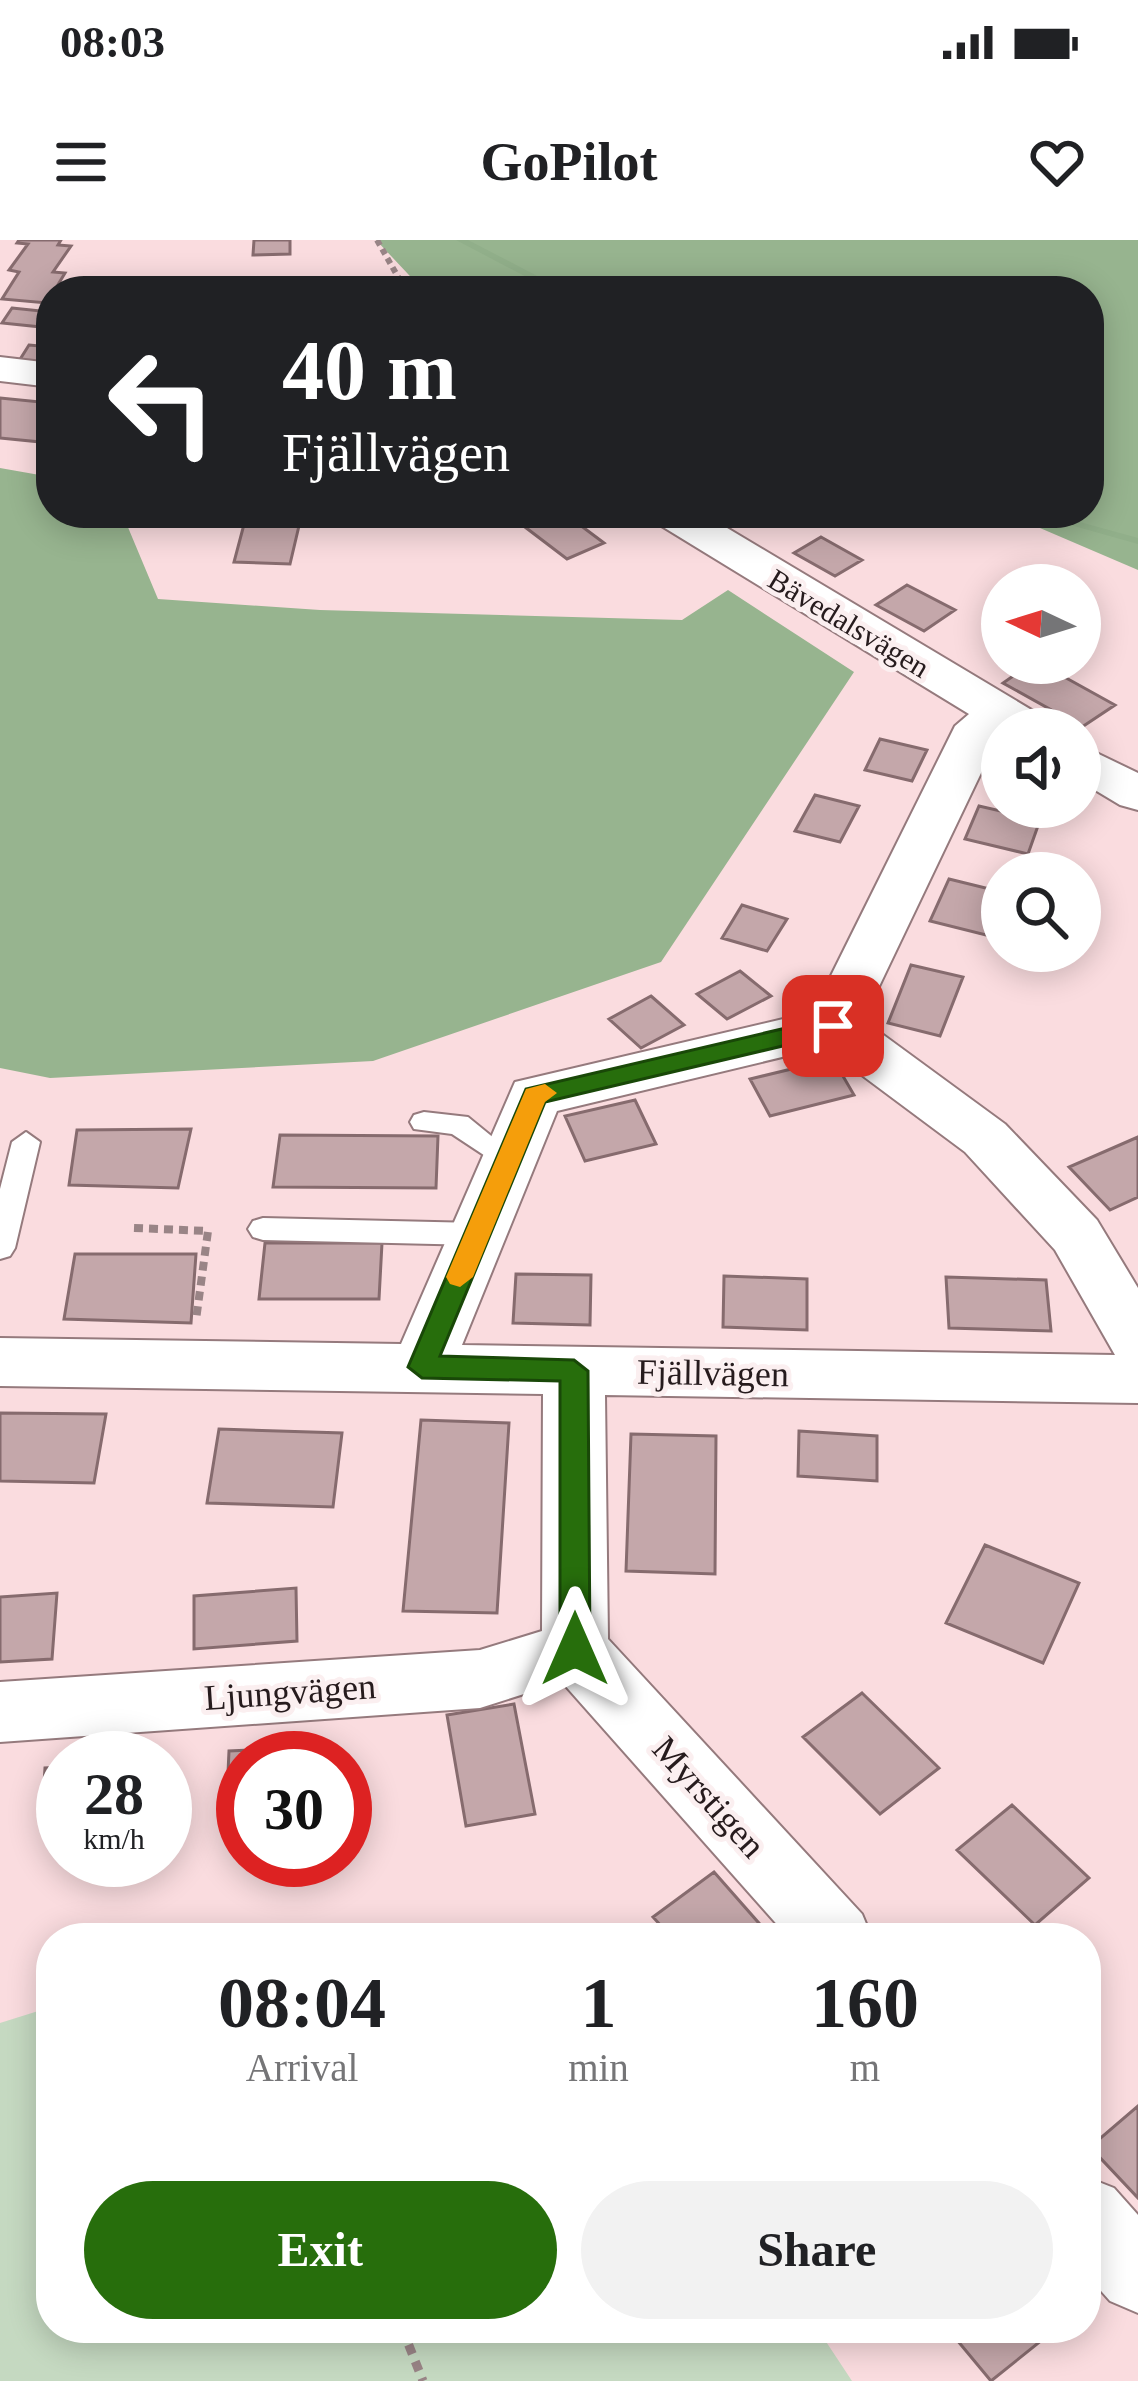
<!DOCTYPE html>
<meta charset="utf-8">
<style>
:root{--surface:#fff;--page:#f2f2f2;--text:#202124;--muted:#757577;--accent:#276e0c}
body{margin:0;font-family:"Times New Roman",serif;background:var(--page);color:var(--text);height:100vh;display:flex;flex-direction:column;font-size:45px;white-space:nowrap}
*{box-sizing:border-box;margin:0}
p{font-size:39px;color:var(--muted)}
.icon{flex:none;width:66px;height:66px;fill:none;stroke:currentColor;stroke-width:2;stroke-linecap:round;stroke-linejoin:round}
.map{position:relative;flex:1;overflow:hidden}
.sheet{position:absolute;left:36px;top:1683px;width:1065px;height:420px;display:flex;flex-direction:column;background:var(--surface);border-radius:48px;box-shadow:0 6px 30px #0003}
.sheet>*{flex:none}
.banner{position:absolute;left:36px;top:36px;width:1068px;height:252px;border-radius:48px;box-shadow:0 6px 30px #0003;background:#202124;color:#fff;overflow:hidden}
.needle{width:78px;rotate:274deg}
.tools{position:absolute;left:981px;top:324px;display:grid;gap:24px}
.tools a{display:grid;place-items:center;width:120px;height:120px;border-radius:50%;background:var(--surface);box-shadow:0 6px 30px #0003;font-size:60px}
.speed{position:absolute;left:36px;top:1491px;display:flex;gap:24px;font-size:60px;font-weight:700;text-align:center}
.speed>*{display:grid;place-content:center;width:156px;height:156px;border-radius:50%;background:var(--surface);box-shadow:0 6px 30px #0003;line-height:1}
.speed small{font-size:30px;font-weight:400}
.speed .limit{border:18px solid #d22;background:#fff;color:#111}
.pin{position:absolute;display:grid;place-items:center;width:102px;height:102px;color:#fff;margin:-51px;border-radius:24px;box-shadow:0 6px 18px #0006}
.me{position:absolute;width:132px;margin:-66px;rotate:0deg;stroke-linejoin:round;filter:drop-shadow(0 0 9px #0008)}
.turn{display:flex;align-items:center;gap:42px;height:252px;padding:0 48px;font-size:54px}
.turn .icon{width:156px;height:156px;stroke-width:2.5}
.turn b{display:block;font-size:84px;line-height:102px}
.eta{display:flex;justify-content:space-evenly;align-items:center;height:204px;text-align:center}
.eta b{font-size:72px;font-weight:700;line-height:84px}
.button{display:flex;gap:24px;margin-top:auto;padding:24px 48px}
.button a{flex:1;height:138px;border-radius:72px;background:var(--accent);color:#fff;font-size:48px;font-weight:700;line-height:138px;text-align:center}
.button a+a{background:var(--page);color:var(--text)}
.status{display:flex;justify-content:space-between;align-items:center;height:84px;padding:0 60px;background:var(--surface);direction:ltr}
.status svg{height:33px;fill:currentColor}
header{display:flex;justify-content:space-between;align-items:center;height:156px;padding:0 48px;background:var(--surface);font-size:54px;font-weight:700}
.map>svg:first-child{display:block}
.green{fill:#c5d9c1}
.forest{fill:#97b48f}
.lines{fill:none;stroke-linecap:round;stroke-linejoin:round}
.stream{fill:#91af8a;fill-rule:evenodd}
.building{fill:#c4a7aa;stroke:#866b6e;stroke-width:3}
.lane-casing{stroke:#957a7d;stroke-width:4}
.street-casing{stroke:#957a7d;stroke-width:4}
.path-far2{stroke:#998486;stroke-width:6;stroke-dasharray:6 4.5;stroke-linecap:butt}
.path-far1{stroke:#998486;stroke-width:8;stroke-dasharray:9 6;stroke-linecap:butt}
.path{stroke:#998486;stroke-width:9;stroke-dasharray:10 8;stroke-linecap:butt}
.lane{fill:#fff;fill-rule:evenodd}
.street{fill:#fff;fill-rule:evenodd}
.route{fill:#276e0c;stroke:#194808;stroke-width:3}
.slow{fill:#f59e0b}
.labels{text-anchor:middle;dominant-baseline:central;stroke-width:10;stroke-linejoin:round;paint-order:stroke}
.far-street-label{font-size:30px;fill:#261b1d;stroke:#fbeff0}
.street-label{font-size:36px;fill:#261b1d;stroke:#fbeff0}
</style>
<div class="status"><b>08:03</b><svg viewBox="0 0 49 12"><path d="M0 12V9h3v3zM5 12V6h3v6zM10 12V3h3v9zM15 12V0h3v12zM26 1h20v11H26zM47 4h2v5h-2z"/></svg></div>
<header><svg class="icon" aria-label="menu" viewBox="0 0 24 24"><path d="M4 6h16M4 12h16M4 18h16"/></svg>GoPilot<svg class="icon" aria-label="heart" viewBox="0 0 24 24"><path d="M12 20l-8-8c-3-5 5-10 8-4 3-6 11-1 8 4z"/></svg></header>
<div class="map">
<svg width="1138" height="2141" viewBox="0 0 1138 2141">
<rect width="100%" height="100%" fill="#fadcdf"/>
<path class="green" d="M51,1767V2088H817L852,2141H0V1783Z"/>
<path class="forest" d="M376,0H1138V330L1005,273H1089V51H424Z
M0,228L51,237V273H122L158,359L320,370L682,380L728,350L854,432L661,722L373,821L50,838L0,828Z"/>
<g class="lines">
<path class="stream" d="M456,0H468L566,51H553Z
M1028,273H1047L1138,298V304Z"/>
</g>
<path class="building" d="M19,0H61L58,5L71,6L53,32L65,33L47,63L2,59L19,32L9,30L28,4L17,3Z
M254,0H290V14L253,15Z
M12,68L51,72V88L2,83Z
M29,105L51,107V124L19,121Z
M0,158L51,163V203L0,198Z
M247,273H302L290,324L234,322Z
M558,273H564L604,303L567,319L525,287Z
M821,297L862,320L835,336L794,313Z
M907,345L955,370L924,391L876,365Z
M1032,423H1039L1115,465L1082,487L1003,443Z
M880,499L927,510L912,541L865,530Z
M815,555L859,566L840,602L795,591Z
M979,566L1040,580L1028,614L965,599Z
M949,639L1002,652L986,695L930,681Z
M742,665L787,679L767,711L722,698Z
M911,725L963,737L940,796L888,783Z
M740,731L771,756L727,779L697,754Z
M651,756L684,785L641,808L609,779Z
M833,819L854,855L770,876L750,839Z
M635,860L656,904L585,921L565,876Z
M191,889L178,948L69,945L77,890Z
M280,895L438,896L436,948L273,947Z
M1138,897V957L1110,970L1069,927Z
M265,1003H382L379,1059H259Z
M75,1014H196L191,1083L64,1079Z
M516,1034L591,1035L590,1085L513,1083Z
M724,1036L807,1039V1090L723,1087Z
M946,1037L1046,1040L1051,1091L949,1088Z
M0,1173L106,1174L94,1243L0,1241Z
M421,1180L509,1183L497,1373L403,1371Z
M219,1189L342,1193L333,1267L207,1263Z
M799,1191L877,1196V1241L798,1236Z
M631,1194L716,1196L715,1334L626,1331Z
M985,1305L1079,1343L1043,1423L946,1383Z
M296,1348L297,1401L194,1409V1356Z
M57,1353L52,1419L0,1422V1357Z
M862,1453L939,1528L880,1574L803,1497Z
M514,1464L535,1574L466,1586L447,1475Z
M331,1506V1518H243V1575L226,1576L229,1511Z
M63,1527V1588L41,1589L45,1528Z
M1012,1565L1089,1638L1035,1685L957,1610Z
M714,1632L772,1698H672L653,1677Z
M1138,1866V1958L1090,1907Z
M947,2088H1049L1052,2092L991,2141Z"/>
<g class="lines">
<defs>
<path id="lane" d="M424,872L468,877L522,921L508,931L452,894L414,889L410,882L414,875Z
M26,892L40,902L15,1008L10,1016L0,1019V949L12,902Z
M263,978L477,983L487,986L492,994L487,1002L477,1005L263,1000L253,997L248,989L253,981Z"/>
<path id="street" d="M0,117L51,123V147L0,141Z
M649,273H702L1045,478L1052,489H1002L863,780L1005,884L1097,980L1138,1048V1163L605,1155L608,1399L862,1674L872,1698H789L562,1442L480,1468L0,1502V1442L480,1410L542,1391L543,1154L0,1146V1098L401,1104L515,842L813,772L955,486L969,474L655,282ZM824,807L965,912L1055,1010L1115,1115L462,1105L557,871Z
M1080,505L1138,533V570L1120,565L1080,541Z
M1086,1937L1114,1948L1138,1975V2073L1110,2061L1086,2034Z"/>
</defs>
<use href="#lane" class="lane-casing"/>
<use href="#street" class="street-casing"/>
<path class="path-far2" d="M377,0L406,51"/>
<path class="path-far1" d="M134,988L208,991L196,1080"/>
<path class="path" d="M402,2088L423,2141"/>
<use href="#lane" class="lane"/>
<use href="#street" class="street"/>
</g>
<path class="route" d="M833,777L842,780L845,786L842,792L545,862L440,1116L574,1120L588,1131L590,1409L586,1418L575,1422L564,1418L560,1409V1141L422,1138L408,1127L526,849Z"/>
<path class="slow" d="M545,844L557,853L545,862L473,1037L460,1047L450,1044L446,1037L523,856L526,849Z"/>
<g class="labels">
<g class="far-street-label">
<text transform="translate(849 383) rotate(31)">Bävedalsvägen</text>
</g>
<g class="street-label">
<text transform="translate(713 1133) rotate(1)">Fjällvägen</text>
<text transform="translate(290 1452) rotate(-4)">Ljungvägen</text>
<text transform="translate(709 1557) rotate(48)">Myrstigen</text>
</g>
</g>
</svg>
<div class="tools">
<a><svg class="needle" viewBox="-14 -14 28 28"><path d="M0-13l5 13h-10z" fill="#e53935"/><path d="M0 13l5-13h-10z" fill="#757577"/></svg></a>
<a><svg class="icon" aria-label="sound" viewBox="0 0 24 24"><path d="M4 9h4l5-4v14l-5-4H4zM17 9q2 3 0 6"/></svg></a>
<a><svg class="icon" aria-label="search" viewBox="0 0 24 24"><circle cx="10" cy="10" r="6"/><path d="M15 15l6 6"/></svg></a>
</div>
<div class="speed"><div>28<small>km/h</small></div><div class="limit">30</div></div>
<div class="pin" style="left:833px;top:786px;background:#d93025"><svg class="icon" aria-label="arrive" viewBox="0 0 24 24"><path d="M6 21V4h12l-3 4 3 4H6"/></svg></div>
<svg class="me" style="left:575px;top:1409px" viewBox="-20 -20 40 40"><path d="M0-17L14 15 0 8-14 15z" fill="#276e0c" stroke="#fff" stroke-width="4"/></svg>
<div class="banner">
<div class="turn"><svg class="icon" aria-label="left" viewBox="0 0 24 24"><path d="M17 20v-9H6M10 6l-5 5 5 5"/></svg><div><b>40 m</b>Fjällvägen</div></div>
</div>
<section class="sheet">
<div class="eta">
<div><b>08:04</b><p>Arrival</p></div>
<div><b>1</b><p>min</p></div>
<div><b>160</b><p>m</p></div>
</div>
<div class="button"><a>Exit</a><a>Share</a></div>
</section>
</div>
